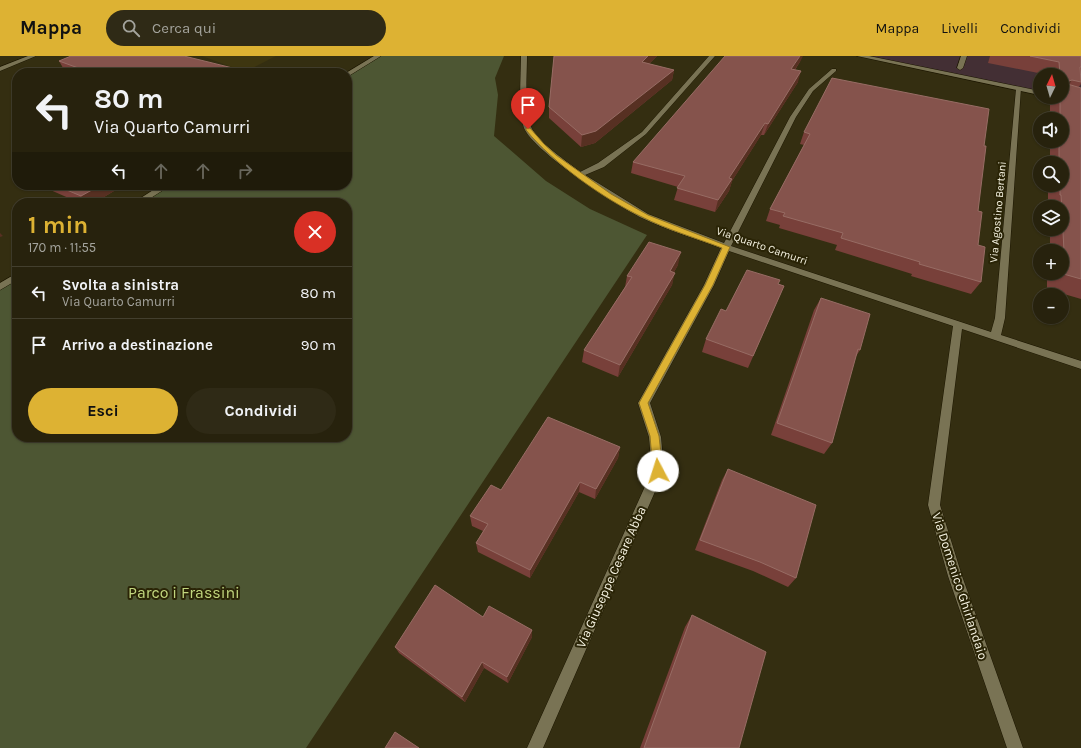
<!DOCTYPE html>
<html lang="it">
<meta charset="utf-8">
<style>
:root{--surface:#27220d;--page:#2f2a16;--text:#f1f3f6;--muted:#a4a49d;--line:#433f2e;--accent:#ddb233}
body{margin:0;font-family:Karla,sans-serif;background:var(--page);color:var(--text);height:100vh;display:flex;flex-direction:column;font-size:15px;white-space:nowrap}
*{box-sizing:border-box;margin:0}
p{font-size:13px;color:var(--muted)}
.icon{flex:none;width:22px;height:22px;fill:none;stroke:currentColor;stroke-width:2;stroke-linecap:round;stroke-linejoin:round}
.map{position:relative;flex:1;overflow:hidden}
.drawer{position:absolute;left:12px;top:142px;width:340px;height:244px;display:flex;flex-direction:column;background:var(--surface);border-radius:16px;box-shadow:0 1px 3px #0004,0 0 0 1px var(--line)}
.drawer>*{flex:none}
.hud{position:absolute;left:12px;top:12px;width:340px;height:122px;border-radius:16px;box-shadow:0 1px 3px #0004,0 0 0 1px var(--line);background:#27220d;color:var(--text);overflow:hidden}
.needle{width:26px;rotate:5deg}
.controls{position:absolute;left:1033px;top:12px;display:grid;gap:8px}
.controls a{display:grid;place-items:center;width:36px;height:36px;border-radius:50%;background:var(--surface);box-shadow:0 1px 3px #0004,0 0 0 1px var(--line);font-size:20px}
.pin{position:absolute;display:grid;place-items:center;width:34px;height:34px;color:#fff;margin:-41px -17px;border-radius:50% 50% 50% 0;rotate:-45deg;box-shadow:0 0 4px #0007}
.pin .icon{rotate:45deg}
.me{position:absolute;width:44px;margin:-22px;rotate:355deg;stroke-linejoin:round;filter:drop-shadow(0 0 3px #0008)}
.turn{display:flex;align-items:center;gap:14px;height:84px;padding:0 16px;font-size:18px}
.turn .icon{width:52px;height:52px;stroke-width:2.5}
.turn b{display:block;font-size:28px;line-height:34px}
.lanes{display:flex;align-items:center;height:38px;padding:0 16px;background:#0003;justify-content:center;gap:20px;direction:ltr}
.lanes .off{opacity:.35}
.round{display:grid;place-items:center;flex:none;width:42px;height:42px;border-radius:21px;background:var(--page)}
.head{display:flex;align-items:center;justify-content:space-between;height:68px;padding:0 16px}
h1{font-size:24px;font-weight:700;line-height:30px;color:var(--accent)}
.cta{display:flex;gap:8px;margin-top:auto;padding:8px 16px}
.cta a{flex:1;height:46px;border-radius:24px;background:var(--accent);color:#111;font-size:16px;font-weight:700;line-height:46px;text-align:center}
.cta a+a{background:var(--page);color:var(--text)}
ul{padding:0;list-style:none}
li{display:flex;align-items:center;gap:12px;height:52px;padding:0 16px;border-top:1px solid var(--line)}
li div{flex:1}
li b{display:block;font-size:15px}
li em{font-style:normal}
header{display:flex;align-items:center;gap:24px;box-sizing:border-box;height:56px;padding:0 20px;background:var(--accent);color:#111}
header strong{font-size:19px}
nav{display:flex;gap:22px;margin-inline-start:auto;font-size:14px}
.search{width:280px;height:36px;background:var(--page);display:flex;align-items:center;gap:10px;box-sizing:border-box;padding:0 14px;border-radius:22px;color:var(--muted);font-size:15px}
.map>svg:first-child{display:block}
.built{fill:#3e3610}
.industrial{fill:#432f34}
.green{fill:#4d5633}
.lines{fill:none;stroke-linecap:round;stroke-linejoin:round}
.minor-casing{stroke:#1c1600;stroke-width:1}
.secondary-casing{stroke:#1c1600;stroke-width:1}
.minor{fill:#797354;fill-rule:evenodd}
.secondary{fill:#797354;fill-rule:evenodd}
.wall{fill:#78403a}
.shaded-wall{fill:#573022}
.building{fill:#85534c;stroke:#976c64}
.route{fill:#ddb233;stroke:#907421}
.labels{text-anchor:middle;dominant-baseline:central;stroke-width:4;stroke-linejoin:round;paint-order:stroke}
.far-street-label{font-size:11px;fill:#f7f4e3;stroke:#2a2406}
.street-label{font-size:13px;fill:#f7f4e3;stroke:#2a2406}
.near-park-label{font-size:16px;fill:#c2d77e;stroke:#2a2406}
</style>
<header>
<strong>Mappa</strong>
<div class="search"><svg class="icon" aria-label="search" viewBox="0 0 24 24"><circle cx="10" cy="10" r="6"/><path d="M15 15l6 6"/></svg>Cerca qui</div>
<nav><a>Mappa</a><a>Livelli</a><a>Condividi</a></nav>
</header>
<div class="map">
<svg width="1081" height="692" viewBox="0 0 1081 692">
<rect width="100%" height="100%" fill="#342e11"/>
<path class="built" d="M202,0H276L245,16Z"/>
<path class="industrial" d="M860,0H1081V46L1062,41V19H1040V37Z"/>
<path class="green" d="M378,0H504L495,22L498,39L494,80L546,125L590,153L647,179L306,692H0V231L17,220V381H347V147H137L167,129H347V19Z"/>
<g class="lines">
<defs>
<path id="minor" d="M28,0H36L0,15V11Z
M374,0H381L347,21L346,17Z
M521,0H527C527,18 524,58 532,73C538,86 569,107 580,116L598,107L642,76L709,0H715L646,78L604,111L585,119L648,158L724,187L790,61L809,33L832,13H836V15L813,35L796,61L731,190L991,276L995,262L1016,33L1021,32L1005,262L1001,279L1081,305V313L962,273L940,449L962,520L1023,692H1007L948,520L928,449L953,270L729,195L714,229L650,347L661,381L664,415L543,692H527L652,415L649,381L638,347L704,229L721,192C695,182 667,174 642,162C617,149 534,96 524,72C518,55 521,19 521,0Z
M961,0H967L963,12L960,14L957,12Z
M161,129H171L143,147H133Z
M17,217V224L0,234V227Z"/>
<path id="secondary" d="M857,0H869L1040,35V39Z"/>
</defs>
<use href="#minor" class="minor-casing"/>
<use href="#secondary" class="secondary-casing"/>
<use href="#minor" class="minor"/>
<use href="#secondary" class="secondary"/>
</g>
<path class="wall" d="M554,0H657L649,8L674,14L672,24L595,87L581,91L549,62V51Z
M990,0H1081V28L1078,32H1081V243L1047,233V217H1062V195H1050V173H1062V151H1048V129H1062V107H1048V102L1050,100V85H1062V63H1050V41H1062V19H1048L988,7Z
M801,4L795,14L798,26L764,79H761L732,125L729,135L715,156L674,144L678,131L631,117L633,106Z
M59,5L253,17H66Z
M804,76L984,90L978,155V189L981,226L971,238L911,220L912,218L835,194L837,189L779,172L780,169L766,165L770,153L804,89L800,88Z
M39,129H117L119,132L94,147H80Z
M678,209L674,216L672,229L618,321L582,306L584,294L625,231L627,220Z
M778,228L784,230L748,312L702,296L706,283L726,255Z
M821,242L860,294L855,302L832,387L824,398L771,379L814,254Z
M620,391L618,402L595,443L579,436L530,522L478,496L476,487L483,475L472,470L470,460L501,434Z
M728,413L796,522L788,531L753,515L695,494L722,424Z
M692,559L739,692H640L685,571Z
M483,561L532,574V581L508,627L484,612L465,646L399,597L395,591Z"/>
<path class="shaded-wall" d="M648,0H657L640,16L642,6Z
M800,0H803L801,4L788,24L791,13Z
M674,14L672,24L595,87L581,91L582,79Z
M801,15L798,26L764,79L768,68Z
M1072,24L1062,39L1064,27Z
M765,67L761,79L732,125L729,135L715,156L718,144L729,122Z
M101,129H117L119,132L94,147H86L81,140Z
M0,177L3,180L0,181Z
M681,196L678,209L667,228L670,215Z
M675,217L672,229L618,321L620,309Z
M620,391L618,402L595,443L596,433Z
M580,426L579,436L530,522V514Z
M532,574V581L508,627L507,621Z
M482,606L484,612L465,646L462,641Z"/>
<path class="building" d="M71,0H184L253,17H92L59,5Z
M554,0H648L642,6L674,14L596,75L582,79L549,51Z
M725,0H800L791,13L801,15L768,68L765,67L729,122L732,123L718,144L677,132L685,120L633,106Z
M1030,0H1081V11H1080L1081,26L1072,24L1064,27L1081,32V223L1060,217H1062V195H1060V194L1064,195L1061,139H1060V129H1062V107H1059V87L1061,88V85H1062V63H1060V41H1062V19H1060L1059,6Z
M832,22L989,53L984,90H986L978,155L982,156L978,189L985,191L981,226L919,208L920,206L841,182L843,177L783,160L785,157L770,153L810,78L804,76Z
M55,129H101L81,140Z
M649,186L681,196L670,215L675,217L620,309L584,294L632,221L627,220Z
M747,214L780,224L778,228L784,230L753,300L706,283L721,253L726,255Z
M821,242L870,258L860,294L858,293L832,387L777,367Z
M548,361L620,391L596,433L580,426L530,514L476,487L488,468L470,460L491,429L501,434Z
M728,413L816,449L796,522L760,506L700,484Z
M435,529L483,561L489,550L532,574L507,621L482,606L462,641L395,591Z
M692,559L766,596L739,692H644Z
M395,676L419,692H385Z"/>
<path class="route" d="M526,72H530L544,88L556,99L611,138L648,159L730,191L713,229L648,347L659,380L663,415L662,418L658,419L654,418L653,415L650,380L639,347L705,229L722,192C696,182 668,174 642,161C604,143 553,107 526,74Z"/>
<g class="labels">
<g class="far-street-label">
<text transform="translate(998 156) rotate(-85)">Via Agostino Bertani</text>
<text transform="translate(762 190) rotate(19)">Via Quarto Camurri</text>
</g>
<g class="street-label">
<text transform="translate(611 521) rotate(-66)">Via Giuseppe Cesare Abba</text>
<text transform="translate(960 530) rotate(72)">Via Domenico Ghirlandaio</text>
</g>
<g class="near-park-label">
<text x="184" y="536">Parco i Frassini</text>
</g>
</g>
</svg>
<div class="controls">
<a><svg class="needle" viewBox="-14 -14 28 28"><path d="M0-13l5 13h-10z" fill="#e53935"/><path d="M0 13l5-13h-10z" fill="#a4a49d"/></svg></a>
<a><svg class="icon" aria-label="sound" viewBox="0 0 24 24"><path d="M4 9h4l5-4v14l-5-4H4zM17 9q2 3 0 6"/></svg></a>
<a><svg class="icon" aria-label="search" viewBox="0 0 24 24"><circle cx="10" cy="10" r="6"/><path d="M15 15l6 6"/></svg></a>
<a><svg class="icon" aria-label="layers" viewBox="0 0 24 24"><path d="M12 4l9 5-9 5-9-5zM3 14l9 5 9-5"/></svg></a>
<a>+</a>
<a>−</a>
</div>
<div class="pin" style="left:528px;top:73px;background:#d93025"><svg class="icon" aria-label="arrive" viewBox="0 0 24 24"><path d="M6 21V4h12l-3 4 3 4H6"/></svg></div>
<svg class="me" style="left:658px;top:415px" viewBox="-20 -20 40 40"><circle r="19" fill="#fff"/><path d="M0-13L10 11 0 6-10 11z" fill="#ddb233"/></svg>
<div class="hud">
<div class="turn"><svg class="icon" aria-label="left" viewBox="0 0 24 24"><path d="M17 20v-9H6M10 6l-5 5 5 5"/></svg><div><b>80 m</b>Via Quarto Camurri</div></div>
<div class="lanes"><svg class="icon" aria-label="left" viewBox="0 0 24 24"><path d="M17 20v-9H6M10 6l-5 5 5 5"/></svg><svg class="icon off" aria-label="ahead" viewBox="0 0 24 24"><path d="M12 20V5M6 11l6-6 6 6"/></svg><svg class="icon off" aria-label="ahead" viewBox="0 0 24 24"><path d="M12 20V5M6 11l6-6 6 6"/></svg><svg class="icon off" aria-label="right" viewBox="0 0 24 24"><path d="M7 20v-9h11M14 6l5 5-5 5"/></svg></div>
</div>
<section class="drawer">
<div class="head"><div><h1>1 min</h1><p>170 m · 11:55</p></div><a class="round" style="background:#d93025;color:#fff"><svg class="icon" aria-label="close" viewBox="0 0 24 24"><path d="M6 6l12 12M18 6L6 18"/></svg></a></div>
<ul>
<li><svg class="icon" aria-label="left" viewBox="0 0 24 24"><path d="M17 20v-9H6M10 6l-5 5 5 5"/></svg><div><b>Svolta a sinistra</b><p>Via Quarto Camurri</p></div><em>80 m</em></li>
<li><svg class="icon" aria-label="arrive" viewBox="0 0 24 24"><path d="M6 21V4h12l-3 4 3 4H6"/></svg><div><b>Arrivo a destinazione</b></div><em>90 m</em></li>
</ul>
<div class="cta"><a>Esci</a><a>Condividi</a></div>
</section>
</div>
